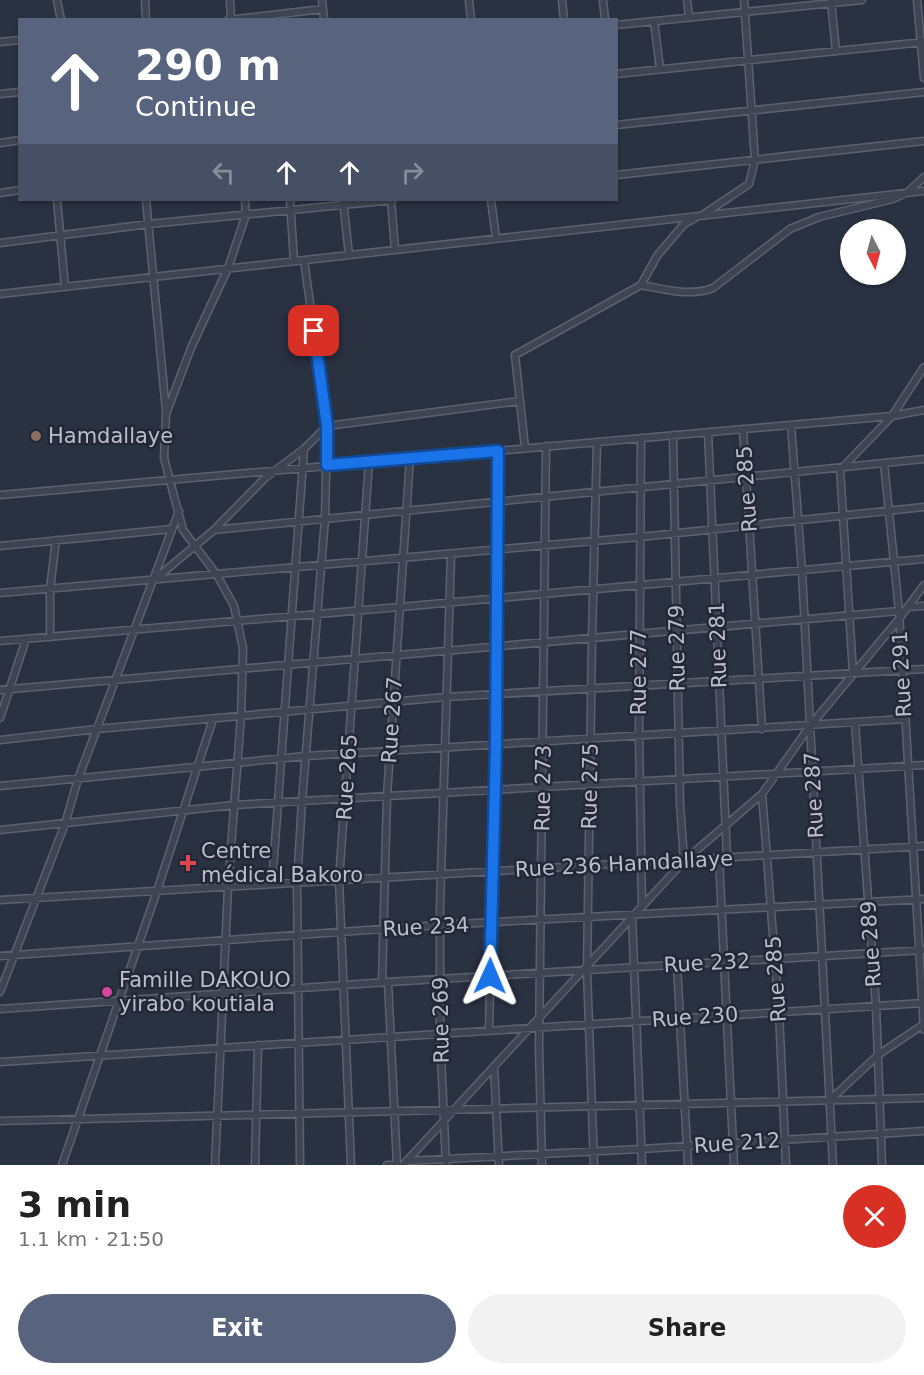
<!DOCTYPE html>
<meta charset="utf-8">
<style>
:root{--surface:#fff;--page:#f2f2f2;--text:#222;--muted:#767676;--accent:#58637e}
body{margin:0;font-family:"DejaVu Sans",sans-serif;background:var(--page);color:var(--text);height:100vh;display:flex;flex-direction:column;font-size:22px;white-space:nowrap}
*{box-sizing:border-box;margin:0}
p{font-size:20px;color:var(--muted)}
.icon{flex:none;width:33px;height:33px;fill:none;stroke:currentColor;stroke-width:2;stroke-linecap:round;stroke-linejoin:round}
.map{position:relative;height:1165px;overflow:hidden}
.sheet{display:flex;flex-direction:column;background:var(--surface);flex:1}
.sheet>*{flex:none}
.hud{position:absolute;left:18px;top:18px;width:600px;height:183px;border-radius:0px;box-shadow:0 2px 4px #0004;background:#58637e;color:#fff;overflow:hidden}
.needle{width:39px;rotate:174deg}
.buttons{position:absolute;left:840px;top:219px;display:grid;gap:12px}
.buttons a{display:grid;place-items:center;width:66px;height:66px;border-radius:50%;background:var(--surface);box-shadow:0 2px 4px #0004;font-size:30px}
.pin{position:absolute;display:grid;place-items:center;width:51px;height:51px;color:#fff;margin:-26px;border-radius:12px;box-shadow:0 3px 9px #0006}
.me{position:absolute;width:66px;margin:-33px;rotate:1deg;stroke-linejoin:round;filter:drop-shadow(0 0 4px #0008)}
.turn{display:flex;align-items:center;gap:21px;height:126px;padding:0 18px;font-size:27px}
.turn .icon{width:78px;height:78px;stroke-width:2.5}
.turn b{display:block;font-size:42px;line-height:51px}
.lanes{display:flex;align-items:center;height:57px;padding:0 18px;background:#0003;justify-content:center;gap:30px;direction:ltr}
.lanes .off{opacity:.35}
.round{display:grid;place-items:center;flex:none;width:63px;height:63px;border-radius:32px;background:var(--page)}
.head{display:flex;align-items:center;justify-content:space-between;height:102px;padding:0 18px}
h1{font-size:36px;font-weight:600;line-height:45px}
.action{display:flex;gap:12px;margin-top:auto;padding:12px 18px}
.action a{flex:1;height:69px;border-radius:36px;background:var(--accent);color:#fff;font-size:24px;font-weight:600;line-height:69px;text-align:center}
.action a+a{background:var(--page);color:var(--text)}
.map>svg:first-child{display:block}
.lines{fill:none;stroke-linecap:round;stroke-linejoin:round}
.minor-casing{stroke:#5c616e;stroke-width:9}
.minor{stroke:#3e4451;stroke-width:6}
.route-casing{stroke:#114b97;stroke-width:15}
.route{stroke:#1a73e8;stroke-width:10}
.education-dot{fill:#8d6e63;stroke:#222836;stroke-width:2}
.health-dot{fill:#e0444e;stroke:#222836;stroke-width:2}
.hotel-dot{fill:#d1479c;stroke:#222836;stroke-width:2}
.labels{text-anchor:middle;dominant-baseline:central;stroke-width:5;stroke-linejoin:round;paint-order:stroke}
.poi-label{font-size:21px;fill:#bbbfcb;stroke:#222836;text-anchor:start}
.street-label{font-size:21px;fill:#bbbfcb;stroke:#222836}
</style>
<div class="map">
<svg width="924" height="1165" viewBox="0 0 924 1165">
<rect width="100%" height="100%" fill="#2a3141"/>
<g class="lines">
<defs>
<path id="minor" d="M57,0L61,20
M145,0L146,20
M230,0L231,20
M322,0L324,20
M469,0L471,20
M562,0L564,20
M603,0L605,20
M687,0L689,17
M917,0L924,78
M831,1L836,51
M228,20L323,9
M654,21L660,69
M616,25L862,0
M0,42L20,40
M616,74L924,42
M0,94L20,92
M616,125L924,92
M0,143L20,140
M616,175L924,141
M0,193L20,190
M57,200L65,287
M146,200L166,411
M290,200L294,261
M343,200L349,255
M391,200L395,250
M491,200L496,238
M704,214L749,184L755,160L744,0
M0,243L149,224L393,200
M641,285C664,289 690,297 713,288L790,229L819,217L893,199L908,192L924,177
M0,294L924,191
M791,425L802,571L833,1165
M743,429L762,729
M708,432L727,858
M673,435L680,804L684,861
M641,438L639,736L642,905
M525,448L515,355L641,285L657,256L684,224L695,218
M884,463L899,611L924,1030
M843,467L892,416L924,367
M840,468L853,673
M0,495L892,416L924,410
M214,530L924,459
M0,546L172,529
M154,580L214,530L265,478L304,449L327,426L520,401
M0,593L640,537L924,507
M908,607L924,606
M50,637V589L56,540
M0,641L400,607L924,559
M0,690L899,611
M0,718L26,639
M855,723L876,1006L882,1165
M0,740L97,729L446,697L924,669
M0,786L306,756L905,719
M762,794L779,1012L786,1165
M0,830L234,805L924,765
M719,858L734,1165
M272,884L304,449
M0,900L924,846
M632,916L642,1165
M0,956L440,925L924,899
M677,965L688,1165
M388,982L397,1165
M382,983L387,796L410,458
M0,992L65,824L78,779L179,511
M0,1009L388,982L924,950
M489,1030L496,745L498,451
M0,1062L924,1003
M494,1066L499,1165
M830,1100L878,1055L924,1024
M0,1121L924,1098
M407,1161L641,1149L924,1131
M62,1165L157,891L213,719
M215,1165L228,887L241,716L243,648L234,606L217,575L183,530L164,458L166,414L191,348L228,268L246,215L245,200
M255,1165L258,1045
M300,1165L297,883L302,801L325,519L327,426L304,260
M351,1165L339,880L369,462
M387,1165H397
M403,1165L684,861L762,794L810,726L899,619L924,585
M446,1165L440,1034V908L451,554
M542,1165L539,1047L546,446
M594,1165L587,970L592,639L597,442"/>
</defs>
<use href="#minor" class="minor-casing"/>
<use href="#minor" class="minor"/>
</g>
<g class="lines">
<defs>
<path id="route" d="M314,331L327,426V465L498,451L496,745L490,976"/>
</defs>
<use href="#route" class="route-casing"/>
<use href="#route" class="route"/>
</g>
<circle class="education-dot" cx="36" cy="436" r="6"/>
<path class="health-dot" d="M185 854h6v6h6v6h-6v6h-6v-6h-6v-6h6z"/>
<circle class="hotel-dot" cx="107" cy="992" r="6"/>
<g class="labels">
<g class="poi-label">
<text x="48" y="436">Hamdallaye</text>
<text x="201" y="851">Centre<tspan x="201" dy="24">médical Bakoro</tspan></text>
<text x="119" y="980">Famille DAKOUO<tspan x="119" dy="24">yirabo koutiala</tspan></text>
</g>
<g class="street-label">
<text transform="translate(747 489) rotate(-94)">Rue 285</text>
<text transform="translate(718 645) rotate(-92)">Rue 281</text>
<text transform="translate(677 648) rotate(-91)">Rue 279</text>
<text transform="translate(639 672) rotate(-90)">Rue 277</text>
<text transform="translate(902 674) rotate(-93)">Rue 291</text>
<text transform="translate(392 720) rotate(-86)">Rue 267</text>
<text transform="translate(347 777) rotate(-86)">Rue 265</text>
<text transform="translate(590 786) rotate(-89)">Rue 275</text>
<text transform="translate(543 788) rotate(-89)">Rue 273</text>
<text transform="translate(814 795) rotate(-93)">Rue 287</text>
<text transform="translate(624 864) rotate(-3)">Rue 236 Hamdallaye</text>
<text transform="translate(426 927) rotate(-3)">Rue 234</text>
<text transform="translate(871 944) rotate(-94)">Rue 289</text>
<text transform="translate(707 963) rotate(-3)">Rue 232</text>
<text transform="translate(776 979) rotate(-94)">Rue 285</text>
<text transform="translate(695 1017) rotate(-4)">Rue 230</text>
<text transform="translate(441 1020) rotate(-91)">Rue 269</text>
<text transform="translate(737 1143) rotate(-4)">Rue 212</text>
</g>
</g>
</svg>
<div class="buttons">
<a><svg class="needle" viewBox="-14 -14 28 28"><path d="M0-13l5 13h-10z" fill="#e53935"/><path d="M0 13l5-13h-10z" fill="#767676"/></svg></a>
</div>
<div class="pin" style="left:314px;top:331px;background:#d93025"><svg class="icon" aria-label="arrive" viewBox="0 0 24 24"><path d="M6 21V4h12l-3 4 3 4H6"/></svg></div>
<svg class="me" style="left:490px;top:976px" viewBox="-20 -20 40 40"><path d="M0-17L14 15 0 8-14 15z" fill="#1a73e8" stroke="#fff" stroke-width="4"/></svg>
<div class="hud">
<div class="turn"><svg class="icon" aria-label="ahead" viewBox="0 0 24 24"><path d="M12 20V5M6 11l6-6 6 6"/></svg><div><b>290 m</b>Continue</div></div>
<div class="lanes"><svg class="icon off" aria-label="left" viewBox="0 0 24 24"><path d="M17 20v-9H6M10 6l-5 5 5 5"/></svg><svg class="icon" aria-label="ahead" viewBox="0 0 24 24"><path d="M12 20V5M6 11l6-6 6 6"/></svg><svg class="icon" aria-label="ahead" viewBox="0 0 24 24"><path d="M12 20V5M6 11l6-6 6 6"/></svg><svg class="icon off" aria-label="right" viewBox="0 0 24 24"><path d="M7 20v-9h11M14 6l5 5-5 5"/></svg></div>
</div>
</div>
<section class="sheet">
<div class="head"><div><h1>3 min</h1><p>1.1 km · 21:50</p></div><a class="round" style="background:#d93025;color:#fff"><svg class="icon" aria-label="close" viewBox="0 0 24 24"><path d="M6 6l12 12M18 6L6 18"/></svg></a></div>
<div class="action"><a>Exit</a><a>Share</a></div>
</section>
